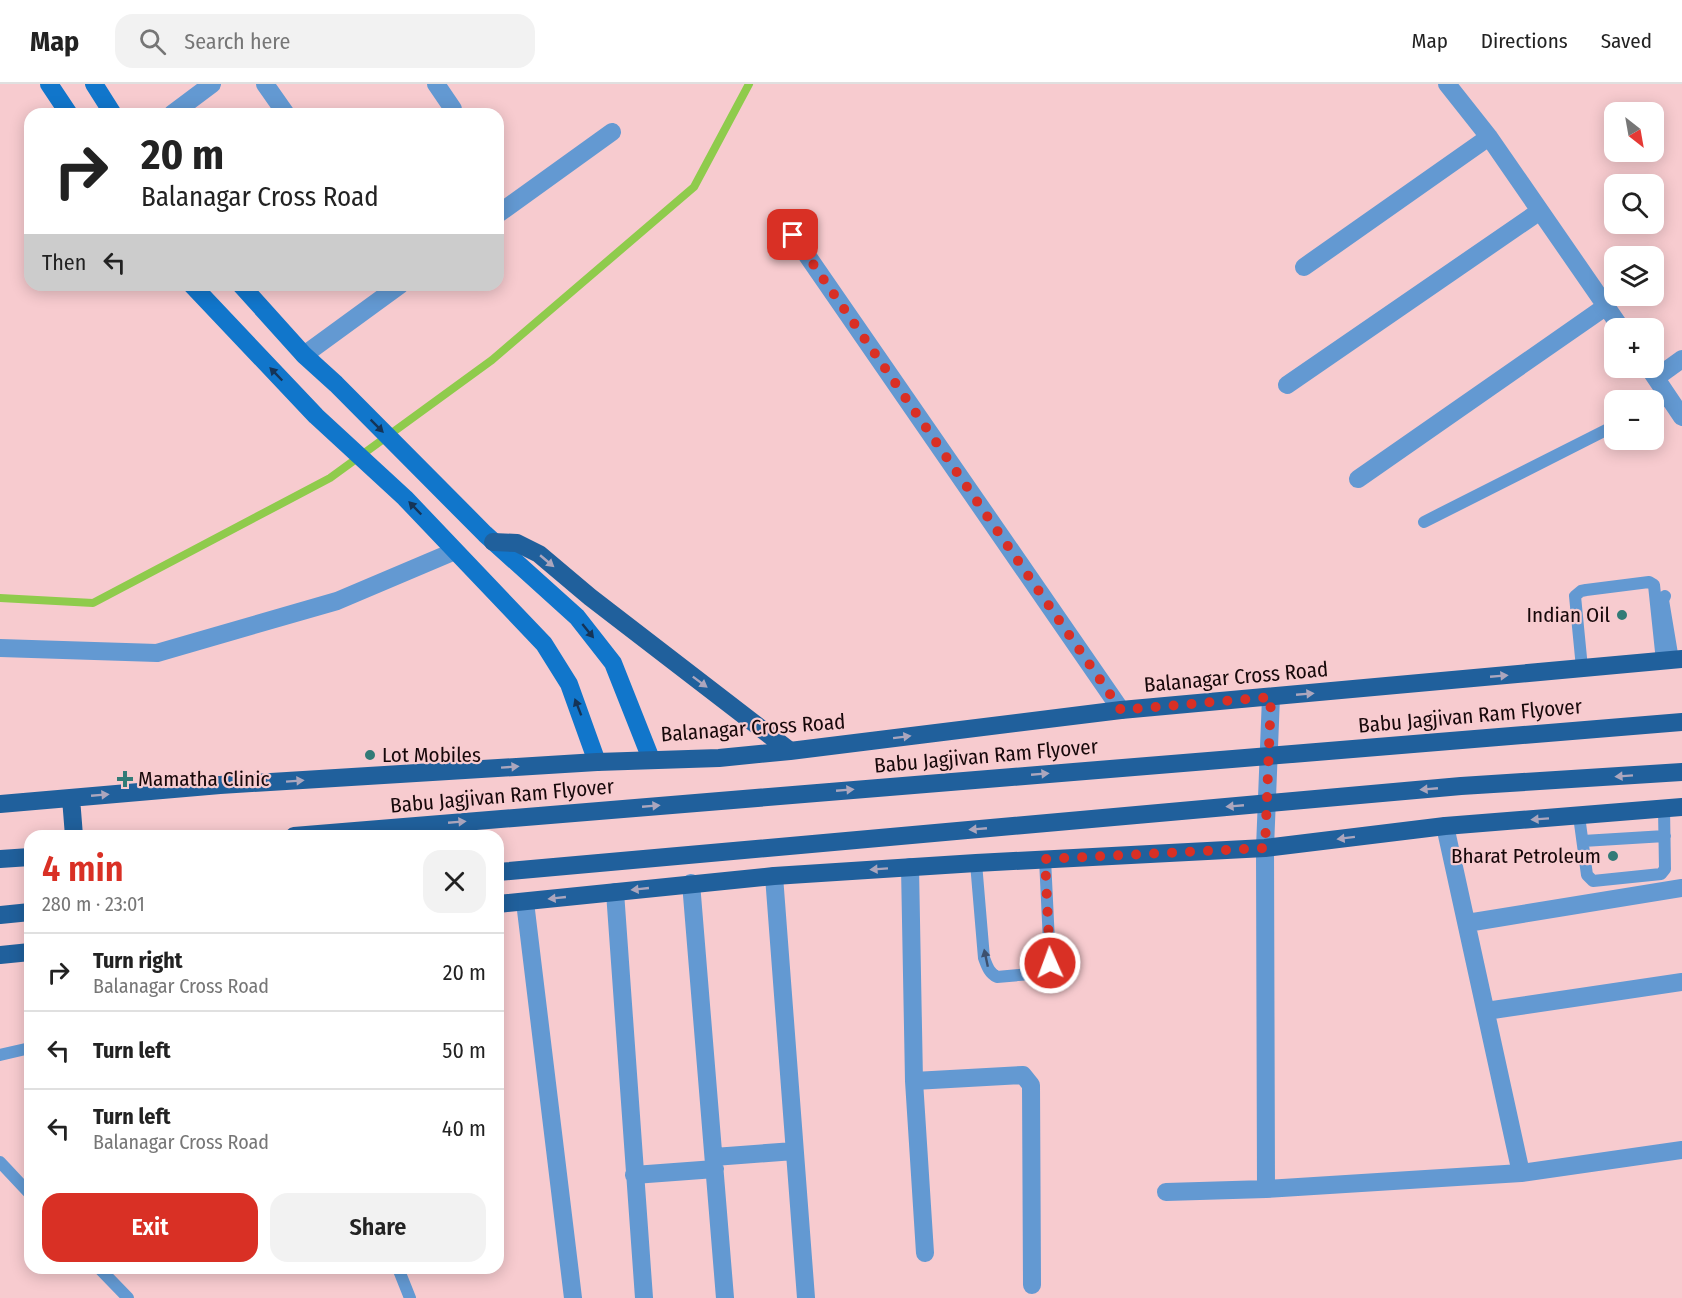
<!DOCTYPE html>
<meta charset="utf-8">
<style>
:root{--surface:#fff;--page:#f2f2f2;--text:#222;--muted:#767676;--line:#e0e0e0;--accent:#d93025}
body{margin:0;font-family:"Fira Sans Condensed",sans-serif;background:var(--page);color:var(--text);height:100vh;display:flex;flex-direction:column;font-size:22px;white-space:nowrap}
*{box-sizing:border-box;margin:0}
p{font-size:20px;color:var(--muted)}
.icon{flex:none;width:33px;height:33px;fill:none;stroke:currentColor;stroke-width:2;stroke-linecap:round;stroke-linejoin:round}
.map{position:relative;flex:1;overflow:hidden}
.sheet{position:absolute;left:24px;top:746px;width:480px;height:444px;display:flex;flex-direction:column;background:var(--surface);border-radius:18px;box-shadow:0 3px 15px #0003}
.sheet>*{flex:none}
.guide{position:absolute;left:24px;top:24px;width:480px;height:183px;border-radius:18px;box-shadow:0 3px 15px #0003;background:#fff;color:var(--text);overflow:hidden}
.needle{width:39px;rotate:149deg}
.buttons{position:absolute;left:1604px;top:18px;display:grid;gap:12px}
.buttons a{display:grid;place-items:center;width:60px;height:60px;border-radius:12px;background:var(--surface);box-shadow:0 3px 15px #0003;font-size:30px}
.pin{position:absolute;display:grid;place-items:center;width:51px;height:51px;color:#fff;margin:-26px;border-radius:12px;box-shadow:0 3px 9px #0006}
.me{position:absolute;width:66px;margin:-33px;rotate:358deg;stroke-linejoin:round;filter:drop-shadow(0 0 4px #0008)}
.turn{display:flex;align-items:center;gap:21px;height:126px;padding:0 18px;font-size:27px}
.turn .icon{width:78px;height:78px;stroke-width:2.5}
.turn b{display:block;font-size:42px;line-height:51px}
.then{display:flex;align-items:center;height:57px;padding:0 18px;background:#0003;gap:12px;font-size:22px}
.round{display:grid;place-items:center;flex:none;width:63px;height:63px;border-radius:18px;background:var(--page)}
.headline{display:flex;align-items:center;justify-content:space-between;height:102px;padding:0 18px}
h1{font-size:36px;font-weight:600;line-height:45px;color:var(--accent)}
.action{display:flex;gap:12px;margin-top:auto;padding:12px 18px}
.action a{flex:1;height:69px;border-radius:18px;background:var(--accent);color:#fff;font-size:24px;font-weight:600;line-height:69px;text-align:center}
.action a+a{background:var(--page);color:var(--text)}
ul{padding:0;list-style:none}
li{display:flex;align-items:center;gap:18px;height:78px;padding:0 18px;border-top:2px solid var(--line)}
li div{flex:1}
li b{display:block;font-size:22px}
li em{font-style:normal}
header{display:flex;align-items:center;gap:36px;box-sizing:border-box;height:84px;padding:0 30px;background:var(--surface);border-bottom:2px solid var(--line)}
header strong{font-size:28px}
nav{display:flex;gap:33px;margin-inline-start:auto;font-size:21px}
.search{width:420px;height:54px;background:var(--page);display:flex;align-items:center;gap:15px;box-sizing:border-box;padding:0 21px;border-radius:18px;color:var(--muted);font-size:22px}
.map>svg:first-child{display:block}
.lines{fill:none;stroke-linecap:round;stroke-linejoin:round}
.stream{stroke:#8fcb4c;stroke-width:8}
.lane{stroke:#6399d2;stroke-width:12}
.street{stroke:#6399d2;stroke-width:18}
.secondary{stroke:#1176cb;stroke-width:18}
.primary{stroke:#20609c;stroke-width:18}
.primary-bridge{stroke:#20609c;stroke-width:18}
.oneway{fill:#153457}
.oneway2{fill:#aca6bd}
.oneway3{fill:#3d506e}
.route{stroke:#d93025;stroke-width:10;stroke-dasharray:0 18}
.poi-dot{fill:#327b77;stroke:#f7cbcf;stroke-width:2}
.labels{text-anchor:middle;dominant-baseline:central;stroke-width:4.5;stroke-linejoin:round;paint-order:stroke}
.poi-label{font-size:21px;fill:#17080a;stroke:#f7cbcf;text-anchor:end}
.street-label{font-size:21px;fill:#17080a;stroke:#f7cbcf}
</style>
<header>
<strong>Map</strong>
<div class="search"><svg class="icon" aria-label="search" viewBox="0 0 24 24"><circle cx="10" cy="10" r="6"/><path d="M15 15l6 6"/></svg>Search here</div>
<nav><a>Map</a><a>Directions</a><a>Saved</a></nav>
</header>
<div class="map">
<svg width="1682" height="1214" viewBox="0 0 1682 1214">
<rect width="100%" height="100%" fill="#f7cbcf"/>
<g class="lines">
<path class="stream" d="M0,514L93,519L330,394L492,276L694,103L749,0"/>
<path class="lane" d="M1653,322L1669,314
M1424,438L1614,342
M1665,512L1663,516L1673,576
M1582,584L1575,512L1581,507L1586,506L1649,498L1654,501L1662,577
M1579,732L1587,791L1593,797L1661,790L1665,785L1664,725
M1583,757L1665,752
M976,779L984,874C987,882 989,889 997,893L1042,889L1048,885L1050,879L1045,775
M0,971L30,964
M0,1078L30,1110
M99,1184L128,1214
M398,1184L410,1214"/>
<path class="street" d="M265,0L286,30
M436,0L453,25
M1447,0L1489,53L1621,244
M172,30L212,0
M498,130L612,48
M793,151L1121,626
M1304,183L1489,53
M304,271L400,201
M1649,284L1682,333
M1657,293L1682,275
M1287,301L1540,127
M1358,395L1605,223
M0,564L157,569L337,517L455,467
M1445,742L1521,1089L1682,1066
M910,783L914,997L925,1169
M774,792L806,1214
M691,799L725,1214
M615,808L644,1214
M525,818L573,1214
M1467,839L1682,804
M1486,927L1682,898
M914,997L1023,991L1031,1001L1032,1201
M714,1073L794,1067
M634,1091L715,1085
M1266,1105L1265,764L1271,613
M1166,1108L1266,1105L1521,1089"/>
<path class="secondary" d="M49,0L69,30
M94,0L113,30
M192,201L316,332L405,414L544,560L569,600L597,678
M241,201L304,271L336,300L485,450L577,533L613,579L651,675"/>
<path class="primary" d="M493,458L517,459L539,470L590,513L790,667
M71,714L74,752
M0,720L220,701L597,678L719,674L790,667L1121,626L1682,575
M0,775L30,773
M498,820L774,792L976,779L1265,764L1445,742L1682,723
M0,831L30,828
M0,871L30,868"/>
<path class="primary-bridge" d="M294,752L1682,638
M498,788L1461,702L1682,688"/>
</g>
<defs><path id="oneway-solid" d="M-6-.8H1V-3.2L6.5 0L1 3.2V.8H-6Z" transform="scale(1.5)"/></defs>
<g class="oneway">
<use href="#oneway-solid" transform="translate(276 290) rotate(-134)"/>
<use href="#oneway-solid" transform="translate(377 342) rotate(45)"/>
<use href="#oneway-solid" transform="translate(415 424) rotate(-134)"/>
<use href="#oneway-solid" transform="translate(588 547) rotate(51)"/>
<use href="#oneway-solid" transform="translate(578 623) rotate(-111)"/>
</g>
<g class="oneway2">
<use href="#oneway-solid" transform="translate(547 477) rotate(40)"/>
<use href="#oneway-solid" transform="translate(1499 592) rotate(-5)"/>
<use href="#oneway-solid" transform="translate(700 598) rotate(37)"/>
<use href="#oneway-solid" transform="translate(1305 610) rotate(-5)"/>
<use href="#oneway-solid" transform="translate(902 653) rotate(-7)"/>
<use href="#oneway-solid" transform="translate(510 683) rotate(-4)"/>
<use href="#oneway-solid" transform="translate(1040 690) rotate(-5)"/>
<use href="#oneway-solid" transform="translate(1624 692) rotate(176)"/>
<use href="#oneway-solid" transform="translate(295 697) rotate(-4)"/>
<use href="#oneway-solid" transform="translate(1429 705) rotate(175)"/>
<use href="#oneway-solid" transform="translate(845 706) rotate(-5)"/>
<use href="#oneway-solid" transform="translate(100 711) rotate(-5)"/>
<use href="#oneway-solid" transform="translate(651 722) rotate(-5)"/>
<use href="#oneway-solid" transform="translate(1235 722) rotate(175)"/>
<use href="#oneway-solid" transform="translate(1540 735) rotate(176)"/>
<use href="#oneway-solid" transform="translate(457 738) rotate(-5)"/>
<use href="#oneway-solid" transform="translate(978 745) rotate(175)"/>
<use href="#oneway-solid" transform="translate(1346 754) rotate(173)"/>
<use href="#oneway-solid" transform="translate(879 785) rotate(176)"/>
<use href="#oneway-solid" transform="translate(640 805) rotate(174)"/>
<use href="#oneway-solid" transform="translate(557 814) rotate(174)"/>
</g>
<use class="oneway3" href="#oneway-solid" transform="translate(986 874) rotate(-102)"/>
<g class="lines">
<path class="route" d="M793,151L1121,626L1271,613L1265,764L1045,775L1050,879"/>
</g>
<g class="poi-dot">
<circle cx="1622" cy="531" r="6"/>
<circle cx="370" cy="671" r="6"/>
<path d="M122 686h6v6h6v6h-6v6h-6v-6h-6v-6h6z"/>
<circle cx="1613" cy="772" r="6"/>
</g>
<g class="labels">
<g class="poi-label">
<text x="1610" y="531">Indian Oil</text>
<text x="382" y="671" text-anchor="start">Lot Mobiles</text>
<text x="138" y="695" text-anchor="start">Mamatha Clinic</text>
<text x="1601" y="772">Bharat Petroleum</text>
</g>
<g class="street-label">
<text transform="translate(1236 593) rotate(-5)">Balanagar Cross Road</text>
<text transform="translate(1470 632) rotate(-5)">Babu Jagjivan Ram Flyover</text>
<text transform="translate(753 644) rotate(-4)">Balanagar Cross Road</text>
<text transform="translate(986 672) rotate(-5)">Babu Jagjivan Ram Flyover</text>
<text transform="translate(502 712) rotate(-5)">Babu Jagjivan Ram Flyover</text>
</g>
</g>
</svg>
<div class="buttons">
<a><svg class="needle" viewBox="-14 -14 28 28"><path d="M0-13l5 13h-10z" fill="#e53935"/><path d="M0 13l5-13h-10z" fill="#767676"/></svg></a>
<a><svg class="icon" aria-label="search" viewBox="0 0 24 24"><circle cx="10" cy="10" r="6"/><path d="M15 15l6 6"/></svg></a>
<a><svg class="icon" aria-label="layers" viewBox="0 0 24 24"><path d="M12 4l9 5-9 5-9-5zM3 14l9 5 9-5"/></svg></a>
<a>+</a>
<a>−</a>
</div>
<div class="pin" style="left:793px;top:151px;background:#d93025"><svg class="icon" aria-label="arrive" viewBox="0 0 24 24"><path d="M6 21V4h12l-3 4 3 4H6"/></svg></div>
<svg class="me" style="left:1050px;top:879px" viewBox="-20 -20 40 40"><circle r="17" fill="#d93025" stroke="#fff" stroke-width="3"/><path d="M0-11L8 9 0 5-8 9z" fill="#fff"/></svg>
<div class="guide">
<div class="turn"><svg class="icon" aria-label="right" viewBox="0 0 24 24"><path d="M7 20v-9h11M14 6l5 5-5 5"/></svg><div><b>20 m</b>Balanagar Cross Road</div></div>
<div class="then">Then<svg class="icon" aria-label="left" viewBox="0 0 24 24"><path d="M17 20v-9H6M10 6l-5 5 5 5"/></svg></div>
</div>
<section class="sheet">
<div class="headline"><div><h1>4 min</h1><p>280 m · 23:01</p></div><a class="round"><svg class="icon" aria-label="close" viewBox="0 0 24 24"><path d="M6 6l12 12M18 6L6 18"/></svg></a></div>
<ul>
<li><svg class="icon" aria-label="right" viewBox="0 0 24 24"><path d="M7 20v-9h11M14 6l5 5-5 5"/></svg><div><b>Turn right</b><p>Balanagar Cross Road</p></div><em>20 m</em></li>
<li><svg class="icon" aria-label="left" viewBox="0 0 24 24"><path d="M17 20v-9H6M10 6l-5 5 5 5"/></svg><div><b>Turn left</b></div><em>50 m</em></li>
<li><svg class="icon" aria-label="left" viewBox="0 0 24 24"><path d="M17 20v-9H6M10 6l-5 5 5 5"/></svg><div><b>Turn left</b><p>Balanagar Cross Road</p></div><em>40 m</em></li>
</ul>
<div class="action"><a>Exit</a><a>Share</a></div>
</section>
</div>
